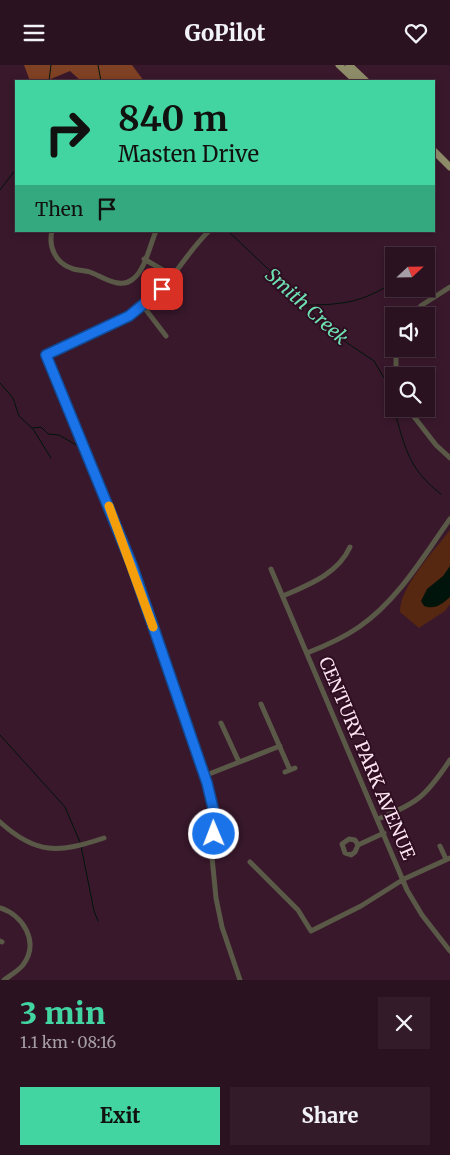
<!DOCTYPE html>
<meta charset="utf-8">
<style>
:root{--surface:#2b1221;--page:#331b2a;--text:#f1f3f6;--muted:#a69ea5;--line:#47323f;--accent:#42d4a1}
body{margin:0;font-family:Merriweather,serif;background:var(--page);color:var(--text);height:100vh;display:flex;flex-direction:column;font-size:19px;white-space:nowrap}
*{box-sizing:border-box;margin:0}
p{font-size:16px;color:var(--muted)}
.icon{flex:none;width:28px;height:28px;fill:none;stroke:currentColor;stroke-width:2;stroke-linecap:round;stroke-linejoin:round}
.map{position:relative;height:915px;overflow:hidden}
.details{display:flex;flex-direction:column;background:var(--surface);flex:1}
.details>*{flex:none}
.guide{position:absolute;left:15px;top:15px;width:420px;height:152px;border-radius:0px;box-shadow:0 2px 8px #0003,0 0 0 1px var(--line);background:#42d4a1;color:#111;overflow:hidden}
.needle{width:32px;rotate:68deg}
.controls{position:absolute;left:385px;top:182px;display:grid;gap:10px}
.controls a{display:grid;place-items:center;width:50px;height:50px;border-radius:0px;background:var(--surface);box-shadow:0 2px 8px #0003,0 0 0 1px var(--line);font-size:25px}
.pin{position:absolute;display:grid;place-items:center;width:42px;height:42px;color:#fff;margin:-21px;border-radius:10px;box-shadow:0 2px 8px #0006}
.me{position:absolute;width:55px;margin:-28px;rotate:359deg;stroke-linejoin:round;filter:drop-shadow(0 0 4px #0008)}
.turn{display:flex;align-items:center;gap:18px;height:105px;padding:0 20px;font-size:22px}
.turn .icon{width:65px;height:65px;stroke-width:2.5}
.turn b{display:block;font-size:35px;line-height:42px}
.then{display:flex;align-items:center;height:48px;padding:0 20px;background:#0003;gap:10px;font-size:19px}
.round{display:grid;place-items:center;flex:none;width:52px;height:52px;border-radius:0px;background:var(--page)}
.headline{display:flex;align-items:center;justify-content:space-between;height:85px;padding:0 20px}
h1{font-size:30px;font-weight:800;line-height:38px;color:var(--accent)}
.button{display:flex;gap:10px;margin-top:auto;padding:10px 20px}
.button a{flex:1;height:58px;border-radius:0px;background:var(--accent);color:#111;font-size:20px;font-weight:800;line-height:58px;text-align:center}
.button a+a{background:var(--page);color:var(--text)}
header{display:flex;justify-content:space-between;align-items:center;height:65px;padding:0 20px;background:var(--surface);font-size:22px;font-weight:800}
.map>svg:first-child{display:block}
.green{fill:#562811}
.forest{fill:#7e4123}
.water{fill:#00140b}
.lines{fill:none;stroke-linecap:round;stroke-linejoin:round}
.stream{stroke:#00140b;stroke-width:1}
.minor{stroke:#5a5947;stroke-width:5}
.major{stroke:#8e8c68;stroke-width:7}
.route-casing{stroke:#114b97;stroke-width:12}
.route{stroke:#1a73e8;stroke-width:9}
.slow{stroke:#f59e0b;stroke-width:9}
.labels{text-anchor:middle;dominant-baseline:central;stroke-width:4;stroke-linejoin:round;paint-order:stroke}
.street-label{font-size:18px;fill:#fce4f0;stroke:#2f0e22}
.water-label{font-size:19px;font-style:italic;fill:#6ee1b3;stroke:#2f0e22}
</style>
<header><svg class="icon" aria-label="menu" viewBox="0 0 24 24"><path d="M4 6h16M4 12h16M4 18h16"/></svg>GoPilot<svg class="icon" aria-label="heart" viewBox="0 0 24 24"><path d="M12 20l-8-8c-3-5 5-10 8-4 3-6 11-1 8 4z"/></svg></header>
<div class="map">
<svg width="450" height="915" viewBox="0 0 450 915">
<rect width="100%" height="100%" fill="#39182c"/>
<path class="green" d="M450,465V539L445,546L419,563L400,547C400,521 434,486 450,465Z"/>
<path class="forest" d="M24,0H132L144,16H81L70,6L46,16H30Z"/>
<path class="water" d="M450,501V532C442,539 435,545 424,541L421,536L427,524L443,511Z"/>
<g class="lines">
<path class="stream" d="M98,0L101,16
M49,16L51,0
M0,125L16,104
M228,166L304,238L328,265L374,296L386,316L394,343
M307,240C343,240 363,237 394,217
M0,318L13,333L19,351L32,363L41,362L48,369L59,370L78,381
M394,344C405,382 408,404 441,429
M33,364L51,393
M0,670L65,742L80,777
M81,781L94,846L98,856"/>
<path class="minor" d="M52,166C48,182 56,198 71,203C77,206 84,205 90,207C103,212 120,225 133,214C145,205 150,180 156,166
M209,166C189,185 176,210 157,229C128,259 84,272 46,290L132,500L207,718L213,743L212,792L216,833L222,862L240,915
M144,194L173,211
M143,241L166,271
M411,251L422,240L450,222
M396,284V311
M408,344L436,380L450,393
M271,504L407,825L422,850L450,886
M283,531C308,520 338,509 350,482
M307,588C325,581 343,573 359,562C398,535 423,492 450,454
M261,639L290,705
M221,658L239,697
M285,707L295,703
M204,711L280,681
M378,754C418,738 426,731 450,695
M0,757C36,790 59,788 104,773
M358,780L355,775L349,774L342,779L345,788L351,790L355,787L358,780L384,768
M440,781L446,794
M250,797L298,845L311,866L361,841L404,814L450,793
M0,843C23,850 40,877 23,900C18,906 11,910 4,915
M0,876L2,877"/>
<path class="major" d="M339,0L356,16
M349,0L366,16
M434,86L450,102"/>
</g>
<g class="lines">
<defs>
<path id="route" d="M162,224L129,251L46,290L132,500L207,718L213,743L214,769"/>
</defs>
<use href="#route" class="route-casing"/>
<use href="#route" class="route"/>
<path class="slow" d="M109,441L153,562"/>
</g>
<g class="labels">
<g class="street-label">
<text transform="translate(367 693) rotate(67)">CENTURY PARK AVENUE</text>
</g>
<g class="water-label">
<text transform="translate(307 241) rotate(42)">Smith Creek</text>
</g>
</g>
</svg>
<div class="controls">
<a><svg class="needle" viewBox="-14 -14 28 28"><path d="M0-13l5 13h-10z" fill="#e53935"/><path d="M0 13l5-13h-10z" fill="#a69ea5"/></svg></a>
<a><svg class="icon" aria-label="sound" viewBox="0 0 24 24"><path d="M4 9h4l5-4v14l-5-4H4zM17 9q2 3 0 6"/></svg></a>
<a><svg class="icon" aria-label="search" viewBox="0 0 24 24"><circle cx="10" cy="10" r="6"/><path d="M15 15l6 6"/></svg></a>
</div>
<div class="pin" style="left:162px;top:224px;background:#d93025"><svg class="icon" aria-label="arrive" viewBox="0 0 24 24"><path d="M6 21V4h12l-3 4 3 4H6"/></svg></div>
<svg class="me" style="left:214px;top:769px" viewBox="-20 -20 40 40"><circle r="17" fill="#1a73e8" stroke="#fff" stroke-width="3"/><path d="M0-11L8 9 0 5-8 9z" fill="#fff"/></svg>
<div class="guide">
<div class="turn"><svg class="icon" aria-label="right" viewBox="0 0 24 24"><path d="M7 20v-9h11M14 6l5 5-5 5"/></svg><div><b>840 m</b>Masten Drive</div></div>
<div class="then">Then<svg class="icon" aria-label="arrive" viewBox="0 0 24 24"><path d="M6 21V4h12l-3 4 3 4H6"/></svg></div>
</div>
</div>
<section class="details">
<div class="headline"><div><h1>3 min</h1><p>1.1 km · 08:16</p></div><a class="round"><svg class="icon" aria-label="close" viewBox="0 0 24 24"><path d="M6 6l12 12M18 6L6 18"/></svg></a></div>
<div class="button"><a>Exit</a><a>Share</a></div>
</section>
